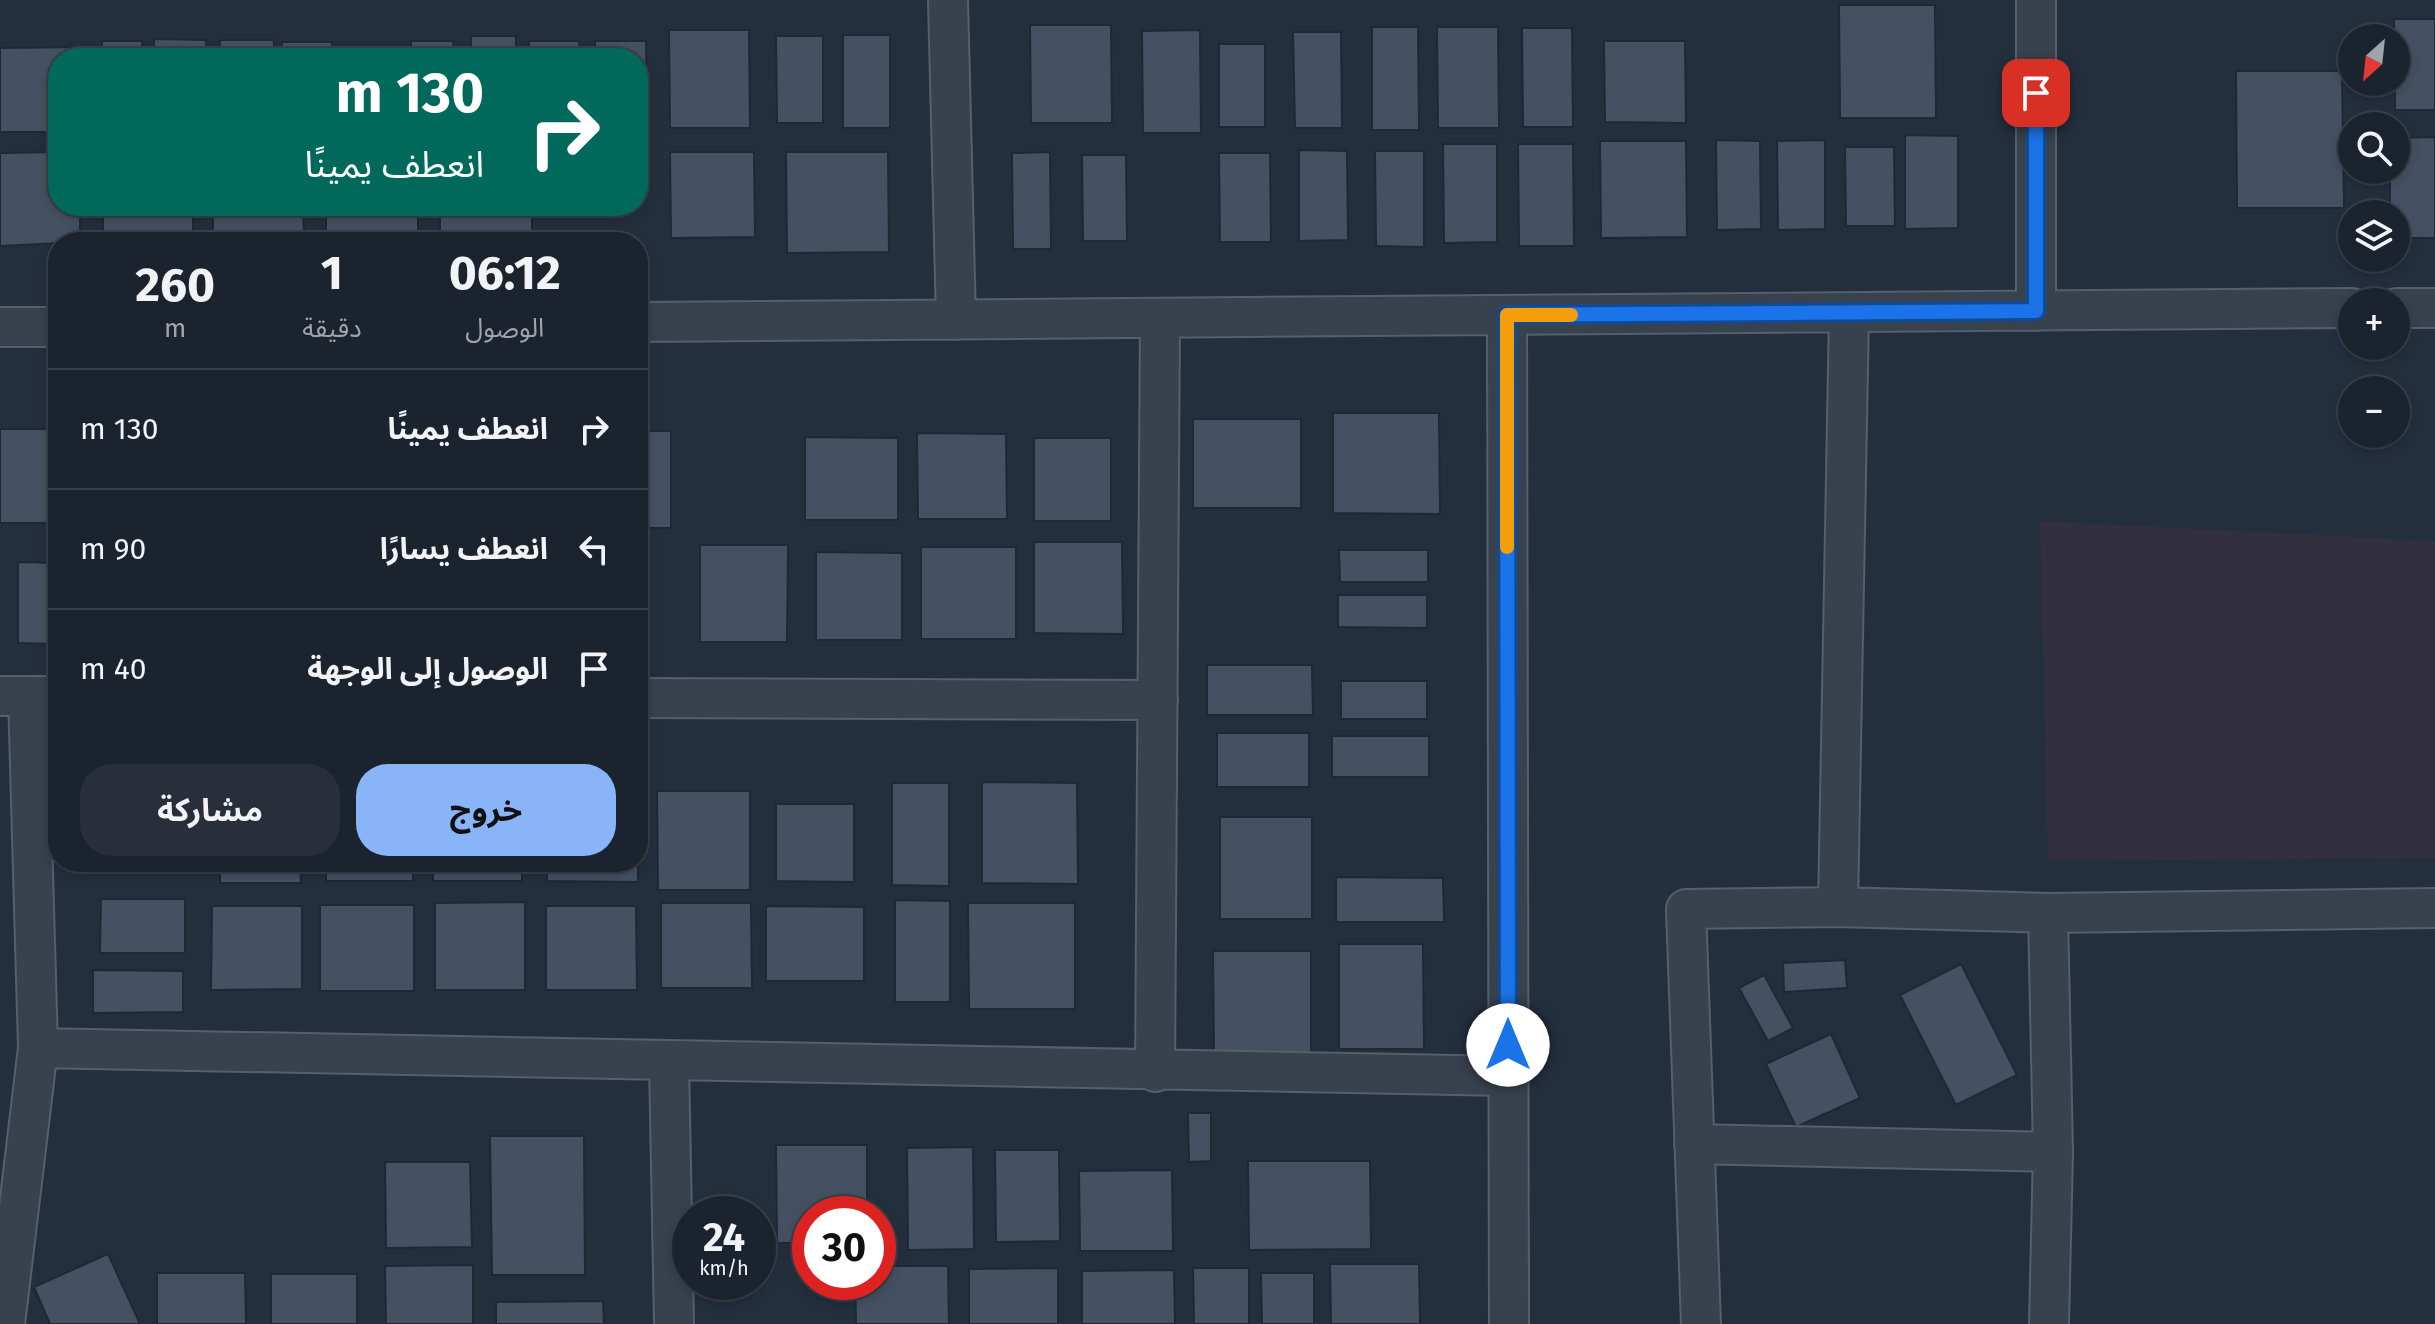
<!DOCTYPE html>
<html lang="ar">
<meta charset="utf-8">
<style>
:root{--surface:#1b232e;--page:#282f3a;--text:#f1f3f6;--muted:#a0a4aa;--line:#39404a;--accent:#8ab4f8}
body{margin:0;font-family:"Fira Sans","Noto Sans Arabic",sans-serif;background:var(--page);color:var(--text);direction:rtl;height:100vh;display:flex;flex-direction:column;font-size:30px;white-space:nowrap}
*{box-sizing:border-box;margin:0}
p{font-size:26px;color:var(--muted)}
.icon{flex:none;width:44px;height:44px;fill:none;stroke:currentColor;stroke-width:2;stroke-linecap:round;stroke-linejoin:round}
.map{position:relative;flex:1;overflow:hidden;direction:ltr}
.sheet{position:absolute;left:48px;top:232px;width:600px;height:640px;display:flex;flex-direction:column;background:var(--surface);border-radius:32px;box-shadow:0 4px 12px #0003,0 0 0 2px var(--line);direction:rtl}
.sheet>*{flex:none}
.hud{position:absolute;left:48px;top:48px;width:600px;height:168px;border-radius:32px;box-shadow:0 4px 12px #0003,0 0 0 2px var(--line);direction:rtl;background:#00695c;color:#fff;overflow:hidden}
.needle{width:52px;rotate:207deg}
.fabs{position:absolute;left:2338px;top:24px;display:grid;gap:16px}
.fabs a{display:grid;place-items:center;width:72px;height:72px;border-radius:50%;background:var(--surface);box-shadow:0 4px 12px #0003,0 0 0 2px var(--line);font-size:40px}
.speed{position:absolute;left:672px;top:1196px;display:flex;gap:16px;font-size:40px;font-weight:700;text-align:center}
.speed>*{display:grid;place-content:center;width:104px;height:104px;border-radius:50%;background:var(--surface);box-shadow:0 4px 12px #0003,0 0 0 2px var(--line);line-height:1}
.speed small{font-size:20px;font-weight:400}
.speed .limit{border:12px solid #d22;background:#fff;color:#111}
.pin{position:absolute;display:grid;place-items:center;width:68px;height:68px;color:#fff;margin:-34px;border-radius:16px;box-shadow:0 4px 12px #0006}
.me{position:absolute;width:88px;margin:-44px;rotate:0deg;stroke-linejoin:round;filter:drop-shadow(0 0 6px #0008)}
.turn{display:flex;align-items:center;gap:28px;height:168px;padding:0 32px;font-size:36px}
.turn .icon{width:104px;height:104px;stroke-width:2.5}
.turn b{display:block;font-size:56px;line-height:68px}
.eta{display:flex;justify-content:space-evenly;align-items:center;height:136px;text-align:center}
.eta b{font-size:48px;font-weight:700;line-height:56px}
.primary-button{display:flex;gap:16px;margin-top:auto;padding:16px 32px}
.primary-button a{flex:1;height:92px;border-radius:32px;background:var(--accent);color:#111;font-size:32px;font-weight:700;line-height:92px;text-align:center}
.primary-button a+a{background:var(--page);color:var(--text)}
ul{padding:0;list-style:none}
li{display:flex;align-items:center;gap:24px;height:120px;padding:0 32px;border-top:2px solid var(--line)}
li div{flex:1}
li b{display:block;font-size:30px}
li em{font-style:normal}
.map>svg:first-child{display:block}
.medical{fill:#32303f}
.building{fill:#455162;stroke:#1f2835;stroke-width:2}
.lines{fill:none;stroke-linecap:round;stroke-linejoin:round}
.minor-casing{stroke:#565f6c;stroke-width:42}
.minor{stroke:#38414e;stroke-width:38}
.route-casing{stroke:#114b97;stroke-width:20}
.route{stroke:#1a73e8;stroke-width:14}
.slow{stroke:#f59e0b;stroke-width:14}
</style>
<div class="map">
<svg width="2435" height="1324" viewBox="0 0 2435 1324">
<rect width="100%" height="100%" fill="#242f3e"/>
<path class="medical" d="M2040,521L2435,541V858L2048,861Z"/>
<path class="building" d="M1839,5H1935L1936,118H1840Z
M2394,19H2435V110H2395Z
M1030,25H1111L1112,123H1031Z
M1372,27H1418L1419,130H1372Z
M1437,27H1498L1499,128H1438Z
M1522,28H1572L1573,127H1523Z
M669,30H749L750,128H670Z
M1200,30L1201,133H1143L1142,31Z
M1293,32H1341L1342,128H1295Z
M843,35H890V128H843Z
M471,36H516V58H471Z
M776,36H823V123H777Z
M154,39L206,40L207,58H154Z
M220,40H274V58H220Z
M102,41H142L143,58H102Z
M411,41H453L454,58H411Z
M529,41H579L580,58H529Z
M595,41H646L647,125H638V58H595Z
M1604,41H1685L1686,123L1605,122Z
M282,42H332V58H282Z
M1219,44H1265V127H1219Z
M79,47V58H58V132H0V48Z
M346,48H389V58H346Z
M2236,71H2342L2344,208H2237Z
M1905,135L1958,136V228L1905,229Z
M2435,137V238H2396V214H2390V170H2396V138Z
M1716,140L1760,141L1761,229L1717,230Z
M1825,140V229L1778,230L1777,141Z
M1600,141H1686L1687,237L1601,238Z
M1443,144H1497V242L1444,243Z
M1518,144H1573L1574,246H1519Z
M1845,147H1894L1895,226H1846Z
M1299,150L1347,151L1348,240L1299,241Z
M1375,151H1424V247L1376,246Z
M58,152V206H80V242L0,246V153Z
M670,152H754L755,237L671,238Z
M786,152H888L889,252L787,253Z
M1050,152L1051,249H1013L1012,153Z
M1219,153H1270L1271,242H1220Z
M1082,155H1126L1127,241H1083Z
M103,206H193V242H103Z
M213,206H303L304,238H213Z
M326,206H418V242H326Z
M440,206H532V238H440Z
M1333,413H1439L1440,514L1333,513Z
M1193,419H1301V508H1193Z
M0,429H58V523H0Z
M638,431H671V528H638Z
M917,433L1006,434L1007,519H918Z
M805,437L898,438V520H805Z
M1034,438H1111V521H1034Z
M1034,542H1122L1123,634L1034,633Z
M700,545H788L787,642H700Z
M921,547H1016V639H921Z
M1339,550H1428V582H1340Z
M816,552L902,553V640H816Z
M18,562L58,563V644L18,643Z
M1338,595H1427V628L1338,627Z
M1207,665H1312L1313,715H1207Z
M1341,681H1427V719H1341Z
M1217,733H1309V787H1217Z
M1332,736H1429V777H1332Z
M982,782L1077,783L1078,884L982,883Z
M892,783H949V886L892,885Z
M657,791H750V890H658Z
M776,804H854V882L776,881Z
M1220,817H1312V919H1220Z
M638,820V882L547,881V862H638Z
M220,862H300L301,883H220Z
M326,862H413V881H326Z
M433,862H522V881H433Z
M1336,877L1443,878L1444,922H1336Z
M101,899H185V953H100Z
M895,900L950,901V1002H895Z
M525,902V990H435V903Z
M661,903H751L752,988H661Z
M968,903H1075V1009H969Z
M320,905H414V991H320Z
M212,906H302V989L211,990Z
M546,906H636L637,990H546Z
M766,906L864,907V981H766Z
M1339,944H1423L1424,1049H1339Z
M1213,951H1311V1055H1214Z
M1845,960L1847,988L1784,992L1783,963Z
M1961,964L2017,1075L1956,1105L1900,995Z
M93,970L183,971V1012L93,1013Z
M1764,975L1793,1028L1768,1041L1739,988Z
M1831,1034L1860,1098L1796,1127L1766,1064Z
M1188,1113H1211V1161L1189,1162Z
M490,1136H584L585,1275H492Z
M776,1145H867V1214H810V1243H777Z
M973,1147L974,1249L908,1250L907,1148Z
M995,1150H1059L1060,1241L996,1242Z
M1248,1161H1370L1371,1249L1249,1250Z
M385,1162H470L472,1247L386,1248Z
M1172,1170L1173,1251H1080L1079,1171Z
M108,1254L140,1324H50L34,1287Z
M1330,1264H1419L1420,1324H1331Z
M473,1265V1324H386L385,1266Z
M878,1266H948L949,1324H856L855,1282H878Z
M1058,1268V1324H969V1269Z
M1193,1268H1249V1324H1194Z
M1174,1270L1175,1324H1082V1271Z
M157,1273H245L246,1324H157Z
M1261,1273H1314V1324H1262Z
M271,1274H357V1324H271Z
M603,1301L604,1324H496V1302Z"/>
<g class="lines">
<defs>
<path id="minor" d="M948,0L956,320
M2036,0V311
M2396,308H2435
M1849,313L1838,907L2048,913L2435,908
M1507,315L1509,1324
M638,322L2352,308
M0,327H58
M0,696H58
M638,698L1158,700
M2048,913L2053,1152L2049,1324
M38,1048L1508,1076
M669,1062L674,1324
M1155,1072L1160,318
M1694,1144L2053,1152
M5,1324L38,1048L28,696
M1701,1324L1686,909L1838,907"/>
</defs>
<use href="#minor" class="minor-casing"/>
<use href="#minor" class="minor"/>
</g>
<g class="lines">
<defs>
<path id="route" d="M1508,1045L1507,315L2036,311V93"/>
</defs>
<use href="#route" class="route-casing"/>
<use href="#route" class="route"/>
<path class="slow" d="M1507,547V315H1571"/>
</g>
</svg>
<div class="fabs">
<a><svg class="needle" viewBox="-14 -14 28 28"><path d="M0-13l5 13h-10z" fill="#e53935"/><path d="M0 13l5-13h-10z" fill="#a0a4aa"/></svg></a>
<a><svg class="icon" aria-label="search" viewBox="0 0 24 24"><circle cx="10" cy="10" r="6"/><path d="M15 15l6 6"/></svg></a>
<a><svg class="icon" aria-label="layers" viewBox="0 0 24 24"><path d="M12 4l9 5-9 5-9-5zM3 14l9 5 9-5"/></svg></a>
<a>+</a>
<a>−</a>
</div>
<div class="speed"><div>24<small>km/h</small></div><div class="limit">30</div></div>
<div class="pin" style="left:2036px;top:93px;background:#d93025"><svg class="icon" aria-label="arrive" viewBox="0 0 24 24"><path d="M6 21V4h12l-3 4 3 4H6"/></svg></div>
<svg class="me" style="left:1508px;top:1045px" viewBox="-20 -20 40 40"><circle r="19" fill="#fff"/><path d="M0-13L10 11 0 6-10 11z" fill="#1a73e8"/></svg>
<div class="hud">
<div class="turn"><svg class="icon" aria-label="right" viewBox="0 0 24 24"><path d="M7 20v-9h11M14 6l5 5-5 5"/></svg><div><b>130 m</b>انعطف يمينًا</div></div>
</div>
<section class="sheet">
<div class="eta">
<div><b>06:12</b><p>الوصول</p></div>
<div><b>1</b><p>دقيقة</p></div>
<div><b>260</b><p>m</p></div>
</div>
<ul>
<li><svg class="icon" aria-label="right" viewBox="0 0 24 24"><path d="M7 20v-9h11M14 6l5 5-5 5"/></svg><div><b>انعطف يمينًا</b></div><em>130 m</em></li>
<li><svg class="icon" aria-label="left" viewBox="0 0 24 24"><path d="M17 20v-9H6M10 6l-5 5 5 5"/></svg><div><b>انعطف يسارًا</b></div><em>90 m</em></li>
<li><svg class="icon" aria-label="arrive" viewBox="0 0 24 24"><path d="M6 21V4h12l-3 4 3 4H6"/></svg><div><b>الوصول إلى الوجهة</b></div><em>40 m</em></li>
</ul>
<div class="primary-button"><a>خروج</a><a>مشاركة</a></div>
</section>
</div>
